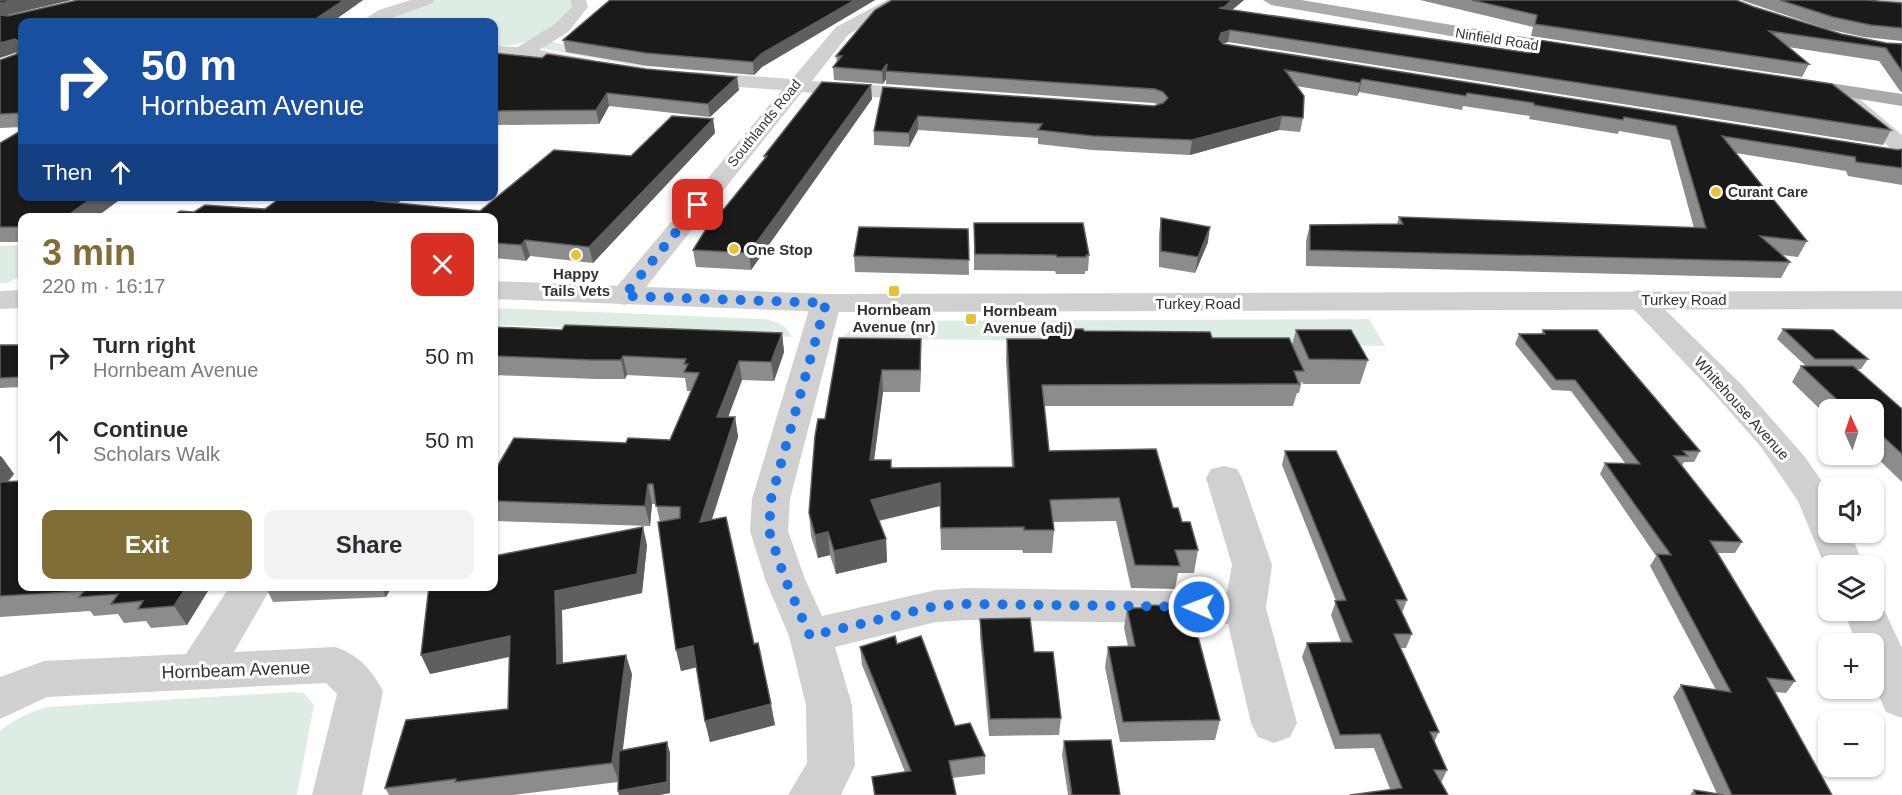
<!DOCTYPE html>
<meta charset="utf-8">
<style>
:root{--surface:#fff;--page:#f2f2f3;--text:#2b2b33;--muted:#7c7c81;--accent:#7f6f36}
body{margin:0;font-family:Helvetica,sans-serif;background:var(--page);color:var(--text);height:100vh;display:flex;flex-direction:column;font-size:22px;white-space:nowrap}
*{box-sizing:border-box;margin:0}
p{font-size:20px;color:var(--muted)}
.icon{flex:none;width:33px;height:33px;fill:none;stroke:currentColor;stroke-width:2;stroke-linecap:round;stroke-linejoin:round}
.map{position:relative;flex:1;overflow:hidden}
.sheet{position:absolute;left:18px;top:213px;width:480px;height:378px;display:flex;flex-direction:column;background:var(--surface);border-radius:12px;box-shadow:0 2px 4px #0004}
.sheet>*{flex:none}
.banner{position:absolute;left:18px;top:18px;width:480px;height:183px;border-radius:12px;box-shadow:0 2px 4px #0004;background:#1a4fa0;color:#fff;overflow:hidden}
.needle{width:39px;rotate:357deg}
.controls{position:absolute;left:1818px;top:399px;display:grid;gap:12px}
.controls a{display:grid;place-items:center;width:66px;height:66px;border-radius:12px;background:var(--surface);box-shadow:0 2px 4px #0004;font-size:30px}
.pin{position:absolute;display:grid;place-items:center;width:51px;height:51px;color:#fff;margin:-26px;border-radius:12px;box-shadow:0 3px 9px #0006}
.me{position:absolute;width:66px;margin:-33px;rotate:271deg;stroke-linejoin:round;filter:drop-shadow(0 0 4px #0008)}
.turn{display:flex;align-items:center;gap:21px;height:126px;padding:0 24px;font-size:27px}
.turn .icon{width:78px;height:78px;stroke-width:2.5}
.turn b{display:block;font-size:42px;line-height:51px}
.then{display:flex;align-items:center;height:57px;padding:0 24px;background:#0003;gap:12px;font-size:22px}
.round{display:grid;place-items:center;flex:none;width:63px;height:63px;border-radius:12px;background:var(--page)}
.overview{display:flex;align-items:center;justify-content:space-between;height:102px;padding:0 24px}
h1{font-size:36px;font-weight:700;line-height:45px;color:var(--accent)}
.primary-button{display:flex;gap:12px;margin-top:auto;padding:12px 24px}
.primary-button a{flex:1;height:69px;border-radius:12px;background:var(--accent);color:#fff;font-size:24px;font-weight:700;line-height:69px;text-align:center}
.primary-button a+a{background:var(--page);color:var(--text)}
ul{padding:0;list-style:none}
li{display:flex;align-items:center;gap:18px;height:84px;padding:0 24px}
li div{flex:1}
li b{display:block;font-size:22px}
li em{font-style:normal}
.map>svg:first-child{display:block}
.green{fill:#dfece3}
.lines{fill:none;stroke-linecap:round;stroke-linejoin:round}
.minor{fill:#d0d0d0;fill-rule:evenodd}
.tertiary{fill:#d0d0d0;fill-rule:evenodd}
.primary{fill:#ababab;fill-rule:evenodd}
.wall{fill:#8c8c8c}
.shaded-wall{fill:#5f5f5f}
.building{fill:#1a1a1a;stroke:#5f5f5f;stroke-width:1.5}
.route{stroke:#1a73e8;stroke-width:10;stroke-dasharray:0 18}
.poi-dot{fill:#e6c239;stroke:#fff;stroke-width:2}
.labels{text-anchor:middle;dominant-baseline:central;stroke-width:6;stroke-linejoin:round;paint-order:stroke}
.far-street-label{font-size:14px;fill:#333;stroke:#fff}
.far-poi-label{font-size:14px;font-weight:bold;fill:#333;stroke:#fff;text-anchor:start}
.poi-label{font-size:15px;font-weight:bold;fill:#333;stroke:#fff;text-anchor:start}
.street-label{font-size:15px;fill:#333;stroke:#fff}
.near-street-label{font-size:18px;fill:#333;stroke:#fff}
</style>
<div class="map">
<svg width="1902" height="795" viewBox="0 0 1902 795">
<rect width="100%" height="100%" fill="#fff"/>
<path class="green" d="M434,0H570L572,8C556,33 523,48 494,46V22H375Z
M548,41L649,62L652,66L642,67L543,49V46Z
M22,245V275L8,283H0V246Z
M494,308L765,319C777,322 788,325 791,337L494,325Z
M1369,319L1385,346L841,338L857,325L874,321Z
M294,692L304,693L314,705L297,795H0V731C14,719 30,712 47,707Z"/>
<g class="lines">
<path class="minor" d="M411,0H435L433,3L381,22H360L379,10Z
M570,0H586L588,7L568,32L539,50L594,60L597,64L594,68L587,70L494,56V46L518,47L555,24L572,7Z
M887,0H907L848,35L812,81L927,89L934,91L937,95L934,99L927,101L802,92L634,302L624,305L614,302L610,296L614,290L782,90L694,84L687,82L684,78L687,74L694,72L792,79L836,27Z
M1882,0H1902V8L1884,3Z
M1854,98L1861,100L1902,135V154L1894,152L1847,108L1844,104L1847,100Z
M1638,290L1648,293L1741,384L1805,457L1828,490V532H1850L1864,566H1828V574L1798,501L1761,447L1718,398L1624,299L1628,293Z
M826,294L836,297L841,303L790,499L788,531L805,579L822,616L936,590L967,588L1227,592L1232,565L1206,478L1211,469L1224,466L1237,469L1242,478L1272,565L1266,608L1297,723L1290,737L1274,743L1258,737L1251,723L1228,624L967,620L936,622L835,647L852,705L855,765L841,795H788L807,763L806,705L789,636L765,579L750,531L752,499L811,303L816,297Z
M230,586H272L234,652L335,647C359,655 371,669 383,691L362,795H312L337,694L326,683L47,697L0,719V677L44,661L186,654Z
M1874,597L1879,599L1902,648V718L1886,712L1874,685V644H1857L1843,610H1874Z"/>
<path class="tertiary" d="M494,281L826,294L1902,291V309L826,312L494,299Z
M22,290V308L0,309V291Z"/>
<path class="primary" d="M1263,0H1301L1573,45L1580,47L1582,51L1580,55L1573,57L1271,5Z
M1797,78L1902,94V106L1790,88L1787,84L1790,80Z"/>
</g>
<path class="wall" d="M0,0L8,15L7,16H8L78,0H363L332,22H22V127L0,128V60L17,54V52Z
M610,0H875L762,67L754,75L648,66L566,52L563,40Z
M892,0H1244L1232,10L1528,52L1532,39L1891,130L1883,145L1228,42L1223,44L1898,150L1902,149V185L1848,176L1846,171L1736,153L1807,241L1798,257L1782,255L1790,262L1781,278L1306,266V241L1310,225L1397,224L1399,217L1694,228L1670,140L1619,131L1618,134L1529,119L1530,116L1463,106L1462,110L1359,92L1357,96L1296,86L1303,118L1300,132L1279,130L1190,155L1092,150L1038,144V138L918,130L909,147L874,145V131L883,87L1154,106L1158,104L1153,103L886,84V79L883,84L834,80L833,67L837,63L836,56Z
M1420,0H1736L1754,7L1841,34L1886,43L1902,44V92L1900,91L1879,61L1788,47L1809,64L1802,77L1531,36L1533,27Z
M1741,0H1866L1902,3V41L1864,37L1827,29Z
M494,53L739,90L710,117L609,106L599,124L495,125L494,126Z
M872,99L751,270L696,267L693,250L724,209L765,160L764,156Z
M713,119L715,133L593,263L530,256L526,261L494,258V218L194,212L265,209L283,196H406L398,203L480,211L631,156Z
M0,143L22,218V242H0Z
M1161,218L1208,242L1195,273L1159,267V234Z
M974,223L1089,255L1088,271H1085V274H1056L1055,271L974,270Z
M968,229L969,275L855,272L854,256Z
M494,327L562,330L782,333L784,352L774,381L742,380L728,417H735L738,437L712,520L754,644L775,725L710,742L705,721L696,667L681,671L660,522L656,504H652L650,526L494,521V472L626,443L670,440L691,391H687L685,378L627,375L625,379H596L494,375Z
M1045,329L1212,338L1292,345L1296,330L1368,360L1360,384H1303L1302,381L1299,393H1297L1293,406H1044L1049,451L1173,508L1198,550L1194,573H1178L1175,589L1131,588L1116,521L1053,522L1054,530L1052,553H1023L1022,550H941L940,506L879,521L886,539L887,562L836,574L830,555L818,558L811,536L809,513L825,419L921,339L920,392H883L874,460L892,468L1012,467L1006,360L1007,339H1045Z
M1783,329L1868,359L1861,369H1857L1902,409V482L1873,454L1874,410H1828V417L1792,382L1801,366H1806L1777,339Z
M1543,330L1700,451L1694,462H1684L1682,466L1742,542L1735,553H1717L1795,681L1786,693L1775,692L1832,795H1690L1694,790L1717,794L1673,697L1681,685L1716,690L1650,566L1656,556L1600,474L1605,463H1625L1571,391L1552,390L1515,344L1519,334H1541Z
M0,345H22V387L0,388Z
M1285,451L1407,600L1402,613L1412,634L1406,648H1401L1439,732L1434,742L1447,770L1441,783L1390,789L1374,748L1335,749L1302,657L1307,643L1341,642L1331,615L1336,601L1282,465Z
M0,456L14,474L8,482L22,586H211L187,625L151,628L146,621L124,623L118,614L94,616L90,611L0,617Z
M647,545L642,593L562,610L563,663L632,674L622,750L667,742L670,753V793L659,795H619L618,782L513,795H389L385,788L508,709L509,657L430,674Z
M265,586H392L386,597L273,602Z
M1142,605L1220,720L1215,740L1120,742L1105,667L1108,647L1128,646L1124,628L1127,608H1142Z
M980,619L1034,652L1061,718L1059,735L989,736L980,636Z
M897,644L955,726L985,756V774L952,778L956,795H874L872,777L905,772L862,665L860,647Z
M1064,741L1120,795H1068L1062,755Z"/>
<path class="shaded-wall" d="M16,0H72L8,15L3,21L0,16V5L1,3Z
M344,0H363L332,22H311Z
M855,0H875L762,67L754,75L753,62L761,54Z
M1232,0H1244L1222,18L1219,8Z
M1230,30L1228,42L1219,45V39L1221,33Z
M15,39L21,51L0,58V43Z
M887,64L886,71V79L883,84L882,71Z
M737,77L739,90L710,117L708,104Z
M1362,79L1359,92L1357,96L1360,83Z
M871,85L872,99L751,270L749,253Z
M607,93L609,106L599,124L596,110Z
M918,116V130L909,147V133Z
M1282,116L1279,130L1190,155L1192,140Z
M713,119L715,133L593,263L589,247Z
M95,196H125L95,218H64Z
M382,196H406L381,217L376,201Z
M1210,227L1208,242L1195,273L1198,257Z
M525,240L530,256L526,261L521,245Z
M782,333L784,352L774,381L771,362Z
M921,339V360L920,392V370Z
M623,356L627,375L625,379L621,360Z
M739,361L742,380L721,436L717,417Z
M882,370L883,392L871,483L870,460Z
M735,417L738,437L704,543L700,522Z
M1,456L14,474L0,490V457Z
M940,483V506L872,522L871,500Z
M648,484L652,504L650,526L645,506Z
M643,527L647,545L642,593L562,610L563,683L557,664L555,591Z
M828,532L830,555L818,558L815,535Z
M886,539L887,562L836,574L834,551Z
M187,586H211L187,625L174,606Z
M381,586H392L386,597Z
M510,636L517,655L430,674L421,655Z
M693,646L698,667L681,671L676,650Z
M626,655L632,674L619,782L612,763Z
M771,704L775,725L710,742L705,721Z
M667,742L670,753V793L659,795H619L618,791Z"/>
<path class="building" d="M0,0H16L1,3L0,5Z
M78,0H344L311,22H22V113L0,114V60L17,54L18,41L15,39L0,43V15L8,16Z
M610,0H855L761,54L753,62L646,53L563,40Z
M892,0H1232L1224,7L1219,8L1530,53L1532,39L1832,84L1891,130L1230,30L1221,33L1219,39L1223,44L1898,150L1902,149V168L1856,162L1855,157L1722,136L1807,241L1760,236L1790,262L1310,250V225L1403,224L1399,217L1706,228L1676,126L1624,117L1623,120L1534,105V103L1467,93L1466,96L1362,79L1360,83L1285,70L1304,96L1303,118L1282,116L1192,140L1093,136L1038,130L1042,124L918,116L909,133L874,131L883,87L1154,106L1163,103L1168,98L1163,92L1155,89L886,71L887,64L882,71L833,67L842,56H836L875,10Z
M1472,0H1736L1754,7L1841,34L1886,43L1902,44V71L1886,48L1769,31L1809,64L1535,24L1537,15Z
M1780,0H1866L1902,3V28L1871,25L1833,17Z
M494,53L542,58L547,54L646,69L737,77L708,104L607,93L596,110L494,111Z
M822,82L871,85L749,253L693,250L719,208L724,209L767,156H764Z
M672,116L713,119L589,247L525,240L521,245L494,243V218H170L180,211L194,212L205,205L265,209L283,196H382L376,201L480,211L554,150L631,156Z
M22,130V196H95L64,218H22V227H0V143Z
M1161,218L1210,227L1198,257L1161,251Z
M974,223H1083L1089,255H1086V257H1057L1056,255L975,254Z
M859,227L968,229L969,260L854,256Z
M565,325L782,333L771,362L739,361L717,417H735L700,522L726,517L754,644L758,643L771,704L705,721L693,646L676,650L658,522L680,518V507L656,506L653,484H648L645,506L494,501V472L514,438L626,443L628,438L670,440L699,373L684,372L688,364H684L686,359L623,356L621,360H591L494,356V327L562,330Z
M1045,329H1083L1084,331L1210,332L1212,338H1289L1304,371H1294L1299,384L1042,385L1049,451L1156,449L1173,508H1178L1182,522H1190L1198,550H1175L1180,566L1135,565L1119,498L1050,500L1054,530H1024V527L941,528L940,483L871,500L886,539L834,551L828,532L815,535L809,513L815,436L818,419H825L839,338L921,339L920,370H882L870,460H891V468L1014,467L1007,339H1047Z
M1783,329L1833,330L1868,359H1815Z
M1296,330H1351L1368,360L1309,359Z
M1543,330H1597L1700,451H1683L1688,456H1674L1742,542L1710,541L1795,681L1767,678L1832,795H1732L1681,685L1731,692L1657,554L1671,555L1605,463L1640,464L1575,380H1556L1519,334H1545Z
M0,345H22V377L0,378Z
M1801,366H1853L1902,409V454L1878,432H1874V410H1848Z
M1285,451H1336L1407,600H1396L1412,634H1394L1439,732H1430L1447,770H1434L1448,795H1350L1402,788L1380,734L1340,735L1307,643L1352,642L1335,601L1346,600Z
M22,481V586H187L174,606L138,609L143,601L111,604L118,594L79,597L84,591L0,596V482Z
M643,527L637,574L555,591L557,664L626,655L612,763L455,782L456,779L385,788L406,720L508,709L510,636L421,655L429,586H494V556Z
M1142,605L1190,606L1220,720L1123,722L1108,647L1135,646L1127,608H1143Z
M1030,618L1034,652H1053L1061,718L990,719L980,619Z
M895,636L897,644L921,636L955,726L970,723L985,756L949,761L956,795H875L872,777L911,771L860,647Z
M1111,740L1120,795H1072L1064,741Z
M667,742V782L618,791L619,751Z
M1694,790L1724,795H1696Z"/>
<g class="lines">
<path class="route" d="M698,205L624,296L826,303L771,499L769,531L785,579L810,636L936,606L967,604L1199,607"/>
</g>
<g class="poi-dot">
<circle cx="1716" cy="192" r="6"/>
<circle cx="734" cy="249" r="6"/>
<circle cx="576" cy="255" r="6"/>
<rect x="888" y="285" width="12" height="12" rx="3"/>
<rect x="965" y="313" width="12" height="12" rx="3"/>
</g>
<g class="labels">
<g class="far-street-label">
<text transform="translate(1497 39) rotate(9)">Ninfield Road</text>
<text transform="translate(764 123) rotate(-51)">Southlands Road</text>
</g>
<g class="far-poi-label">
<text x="1728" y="192">Curant Care</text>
</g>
<g class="poi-label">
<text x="746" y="249">One Stop</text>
<text x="576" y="273" text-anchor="middle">Happy<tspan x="576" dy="17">Tails Vets</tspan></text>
<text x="894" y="309" text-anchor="middle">Hornbeam<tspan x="894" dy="17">Avenue (nr)</tspan></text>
<text x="983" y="310">Hornbeam<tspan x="983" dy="17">Avenue (adj)</tspan></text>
</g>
<g class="street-label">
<text x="1684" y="299">Turkey Road</text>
<text x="1198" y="303">Turkey Road</text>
<text transform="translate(1742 408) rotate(48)">Whitehouse Avenue</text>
</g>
<g class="near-street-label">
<text transform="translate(236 670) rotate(-2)">Hornbeam Avenue</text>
</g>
</g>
</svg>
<div class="controls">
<a><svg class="needle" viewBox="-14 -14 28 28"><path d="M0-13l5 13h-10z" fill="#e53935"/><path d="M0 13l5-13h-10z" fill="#7c7c81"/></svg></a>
<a><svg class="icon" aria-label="sound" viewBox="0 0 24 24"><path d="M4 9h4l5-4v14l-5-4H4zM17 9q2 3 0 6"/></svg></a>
<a><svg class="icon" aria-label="layers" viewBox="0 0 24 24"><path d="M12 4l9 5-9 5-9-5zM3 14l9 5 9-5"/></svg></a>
<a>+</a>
<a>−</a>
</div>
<div class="pin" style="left:698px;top:205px;background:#d93025"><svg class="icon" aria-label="arrive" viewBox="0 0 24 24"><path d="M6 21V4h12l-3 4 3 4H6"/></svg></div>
<svg class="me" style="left:1199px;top:607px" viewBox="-20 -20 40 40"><circle r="17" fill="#1a73e8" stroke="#fff" stroke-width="3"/><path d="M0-11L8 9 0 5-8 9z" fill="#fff"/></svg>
<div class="banner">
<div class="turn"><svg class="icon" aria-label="right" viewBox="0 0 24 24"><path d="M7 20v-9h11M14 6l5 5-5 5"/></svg><div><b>50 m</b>Hornbeam Avenue</div></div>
<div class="then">Then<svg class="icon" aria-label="ahead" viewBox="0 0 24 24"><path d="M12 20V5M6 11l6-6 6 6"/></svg></div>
</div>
<section class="sheet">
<div class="overview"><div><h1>3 min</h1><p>220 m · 16:17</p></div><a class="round" style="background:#d93025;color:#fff"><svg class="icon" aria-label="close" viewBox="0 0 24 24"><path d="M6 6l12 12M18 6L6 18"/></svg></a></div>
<ul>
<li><svg class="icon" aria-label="right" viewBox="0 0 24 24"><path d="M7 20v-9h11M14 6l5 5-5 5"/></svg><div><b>Turn right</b><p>Hornbeam Avenue</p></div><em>50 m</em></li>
<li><svg class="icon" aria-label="ahead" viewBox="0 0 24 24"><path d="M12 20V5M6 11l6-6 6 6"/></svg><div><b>Continue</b><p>Scholars Walk</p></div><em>50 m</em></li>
</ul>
<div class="primary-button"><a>Exit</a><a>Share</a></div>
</section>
</div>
